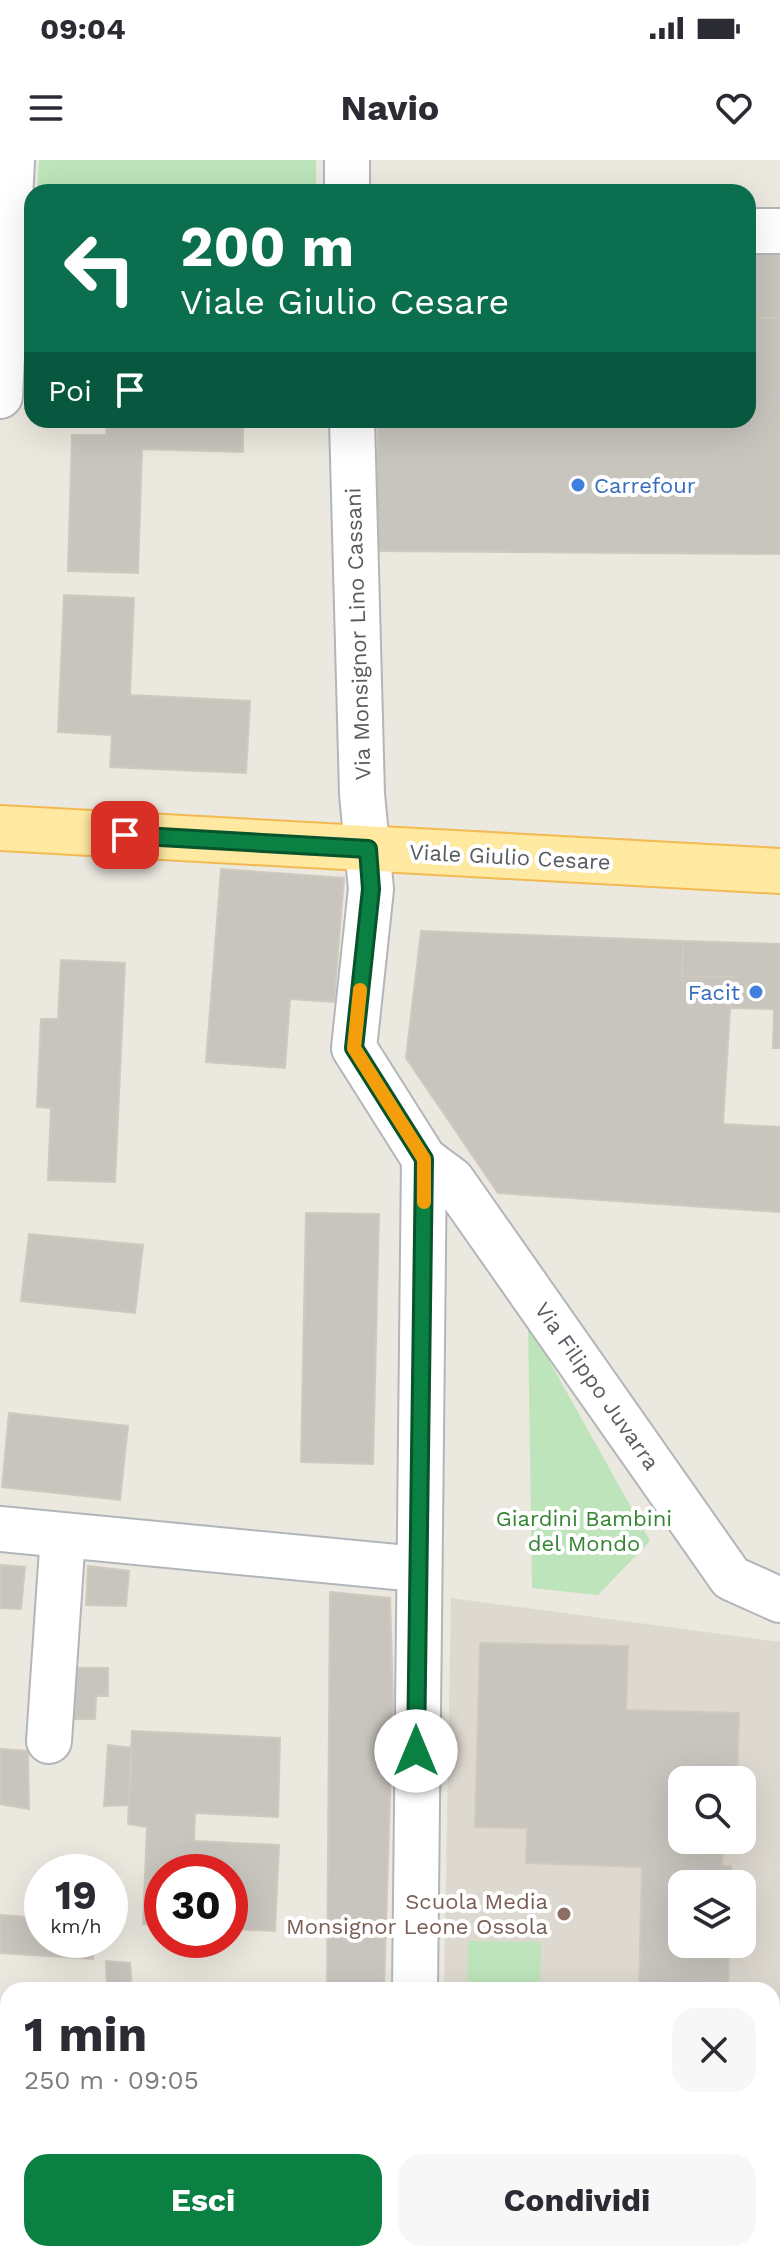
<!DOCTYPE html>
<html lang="it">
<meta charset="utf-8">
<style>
:root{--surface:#fff;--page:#f7f7f7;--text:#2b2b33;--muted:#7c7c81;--accent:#0b8043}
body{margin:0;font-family:"Work Sans",sans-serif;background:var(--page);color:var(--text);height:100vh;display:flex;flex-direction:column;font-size:30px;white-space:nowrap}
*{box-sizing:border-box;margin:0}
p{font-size:26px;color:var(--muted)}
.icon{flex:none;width:44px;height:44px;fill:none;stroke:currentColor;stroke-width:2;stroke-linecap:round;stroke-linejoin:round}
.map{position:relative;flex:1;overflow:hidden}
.drawer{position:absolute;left:0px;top:1822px;width:780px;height:280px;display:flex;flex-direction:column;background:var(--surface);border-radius:24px 24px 0 0;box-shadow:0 8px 32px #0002}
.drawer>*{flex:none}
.hud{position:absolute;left:24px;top:24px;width:732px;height:244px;border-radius:24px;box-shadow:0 8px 32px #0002;background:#0b6e4f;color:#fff;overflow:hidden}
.buttons{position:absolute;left:668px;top:1606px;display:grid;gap:16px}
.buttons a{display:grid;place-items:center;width:88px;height:88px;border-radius:16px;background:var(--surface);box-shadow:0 8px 32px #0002;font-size:40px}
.speed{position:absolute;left:24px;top:1694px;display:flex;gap:16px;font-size:40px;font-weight:700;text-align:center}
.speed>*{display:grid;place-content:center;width:104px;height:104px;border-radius:50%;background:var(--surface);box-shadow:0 8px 32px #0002;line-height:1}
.speed small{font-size:20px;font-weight:400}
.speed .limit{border:12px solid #d22;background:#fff;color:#111}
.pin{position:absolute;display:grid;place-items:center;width:68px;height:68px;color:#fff;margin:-34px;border-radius:16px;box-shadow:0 4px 12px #0006}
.me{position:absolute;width:88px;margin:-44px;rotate:0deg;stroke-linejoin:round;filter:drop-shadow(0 0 6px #0008)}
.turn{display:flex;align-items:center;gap:28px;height:168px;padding:0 24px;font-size:36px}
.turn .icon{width:104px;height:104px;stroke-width:2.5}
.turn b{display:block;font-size:56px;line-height:68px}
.then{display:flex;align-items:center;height:76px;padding:0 24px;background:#0003;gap:16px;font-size:30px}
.round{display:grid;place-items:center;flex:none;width:84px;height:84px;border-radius:24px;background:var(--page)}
.head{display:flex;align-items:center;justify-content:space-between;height:136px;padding:0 24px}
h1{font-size:48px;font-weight:700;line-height:60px}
.button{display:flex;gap:16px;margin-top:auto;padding:16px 24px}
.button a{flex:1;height:92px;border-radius:24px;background:var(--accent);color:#fff;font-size:32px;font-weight:700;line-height:92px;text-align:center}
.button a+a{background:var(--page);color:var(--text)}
.status{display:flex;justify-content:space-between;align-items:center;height:56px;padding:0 40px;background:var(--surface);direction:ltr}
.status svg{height:22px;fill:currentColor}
header{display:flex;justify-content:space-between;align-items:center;height:104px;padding:0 24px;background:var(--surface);font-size:36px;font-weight:700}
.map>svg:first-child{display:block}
.education{fill:#ded9d0;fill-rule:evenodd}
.green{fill:#bde4ba}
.building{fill:#c8c4be;stroke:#d0c9bd;stroke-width:2}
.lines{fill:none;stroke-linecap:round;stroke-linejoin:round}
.minor-casing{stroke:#b2b6ba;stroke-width:48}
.major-casing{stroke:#f3b950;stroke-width:48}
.minor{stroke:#fff;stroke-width:44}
.major{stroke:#ffe9a0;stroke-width:44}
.route-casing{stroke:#07532c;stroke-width:20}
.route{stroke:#0b8043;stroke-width:14}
.slow{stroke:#f59e0b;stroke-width:14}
.shop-dot{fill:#3f7fe0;stroke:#fff;stroke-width:3}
.education-dot{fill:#8d6e63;stroke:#fff;stroke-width:3}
.labels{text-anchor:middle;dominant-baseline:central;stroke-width:8;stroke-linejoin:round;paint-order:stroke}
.shop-label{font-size:22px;fill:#366cbe;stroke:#fff;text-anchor:start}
.street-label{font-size:22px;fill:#585c60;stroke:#fff}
.park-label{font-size:22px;fill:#358433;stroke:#fff}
.education-label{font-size:22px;fill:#785e54;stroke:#fff;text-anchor:end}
</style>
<div class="status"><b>09:04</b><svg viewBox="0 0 49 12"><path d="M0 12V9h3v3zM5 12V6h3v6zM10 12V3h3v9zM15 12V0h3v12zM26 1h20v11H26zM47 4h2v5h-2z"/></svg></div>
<header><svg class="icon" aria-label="menu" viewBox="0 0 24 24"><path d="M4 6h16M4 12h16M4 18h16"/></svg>Navio<svg class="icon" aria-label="heart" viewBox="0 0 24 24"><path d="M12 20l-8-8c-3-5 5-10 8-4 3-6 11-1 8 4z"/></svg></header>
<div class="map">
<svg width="780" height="2102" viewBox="0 0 780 2102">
<rect width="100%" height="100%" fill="#ebe8df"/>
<path class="education" d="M451,1438L780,1482V2022H772V1830H444ZM682,1620H742V1680H682ZM682,1724H742V1784H682Z"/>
<path class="green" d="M39,0H316V32H37Z
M27,87H32V193H25Z
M528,1163L650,1381L598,1435L532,1428Z
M468,1781L541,1782L540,1830H467Z
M306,2094H382V2102H306Z"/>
<path class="building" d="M748,82H780V158H748Z
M748,158H780V394L376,391L378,260H748Z
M107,260H243V292L142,289L138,413L68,411L72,275H106Z
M64,435L134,438L130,535L250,541L246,613L110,607L112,575L58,572Z
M221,709L344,718L334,842L290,839L285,908L206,902Z
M421,771L683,781L682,816L732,817L723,964L780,967V1052L498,1033L406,898Z
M683,781L780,784V888H773L774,849L731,848L732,817L682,816Z
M61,800L125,803L115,1022L48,1020L51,948L37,947L41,859H58Z
M306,1053L379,1054L373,1304L301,1302Z
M29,1074L143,1085L135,1153L21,1141Z
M9,1253L128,1266L120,1340L2,1327Z
M0,1405L25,1407L21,1449L0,1448Z
M88,1406L129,1411L126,1446L86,1445Z
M330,1432L390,1438L393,1540L384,1830H327Z
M480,1483L628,1486L626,1550L739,1553L737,1620H682V1680H723L722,1706H731V1724H682V1784H729L728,1830H639L642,1707L526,1703L527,1668L475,1667Z
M66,1508H108V1536H96L95,1559H64Z
M132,1571L280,1578L278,1657L195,1653L194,1681L279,1685L275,1771L230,1769V1712H162V1765L143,1764L147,1667L128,1664Z
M108,1585L132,1588L129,1645L104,1646Z
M0,1589L28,1591L29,1649L0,1644Z
M0,1755L42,1758V1780H94L93,1799L0,1793Z
M106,1801L130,1803L132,1830H107Z
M0,1867H8V1895L0,1896Z
M8,1914V2028H0V1915Z
M302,2094L303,2102H254V2096Z
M524,2099L616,2102H524Z"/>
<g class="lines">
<defs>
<path id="minor" d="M347,32V0
M748,71H780
M0,236L12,0
M352,260L362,634L371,729L354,888L424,999L415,1830
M424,999L452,1020L731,1418L780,1440
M0,1369L417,1409
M49,1581L63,1375
M772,2054H780
M0,2067H8
M167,2094V2102
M412,2102L413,2094"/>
<path id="major" d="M0,668L780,711"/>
</defs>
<use href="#minor" class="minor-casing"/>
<use href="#major" class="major-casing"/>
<use href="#minor" class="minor"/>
<use href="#major" class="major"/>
</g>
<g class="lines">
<defs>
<path id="route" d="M125,675L368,689L371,729L354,888L424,999L416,1591"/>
</defs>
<use href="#route" class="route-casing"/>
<use href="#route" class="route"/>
<path class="slow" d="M360,830L354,888L424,999V1042"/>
</g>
<g class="shop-dot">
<circle cx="578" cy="325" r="8"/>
<circle cx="756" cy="832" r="8"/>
</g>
<circle class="education-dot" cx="564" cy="1754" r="8"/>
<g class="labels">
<g class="shop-label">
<text x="594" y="325">Carrefour</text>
<text x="740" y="832" text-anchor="end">Facit</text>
</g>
<g class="street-label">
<text transform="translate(358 474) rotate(-92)">Via Monsignor Lino Cassani</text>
<text transform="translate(510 697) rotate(3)">Viale Giulio Cesare</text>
<text transform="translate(597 1226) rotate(55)">Via Filippo Juvarra</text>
</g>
<g class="park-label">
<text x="584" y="1358">Giardini Bambini<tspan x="584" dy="25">del Mondo</tspan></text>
</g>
<g class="education-label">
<text x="548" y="1741">Scuola Media<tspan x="548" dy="25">Monsignor Leone Ossola</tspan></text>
</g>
</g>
</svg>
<div class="buttons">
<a><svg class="icon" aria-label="search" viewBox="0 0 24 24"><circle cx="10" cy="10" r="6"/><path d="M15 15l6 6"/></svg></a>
<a><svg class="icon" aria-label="layers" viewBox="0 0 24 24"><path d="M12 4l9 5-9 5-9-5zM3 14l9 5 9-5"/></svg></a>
</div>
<div class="speed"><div>19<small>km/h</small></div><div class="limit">30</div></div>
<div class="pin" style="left:125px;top:675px;background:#d93025"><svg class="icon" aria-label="arrive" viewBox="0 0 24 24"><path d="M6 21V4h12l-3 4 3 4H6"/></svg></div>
<svg class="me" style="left:416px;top:1591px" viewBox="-20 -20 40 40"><circle r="19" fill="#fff"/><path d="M0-13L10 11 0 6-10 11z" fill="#0b8043"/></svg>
<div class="hud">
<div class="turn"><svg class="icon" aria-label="left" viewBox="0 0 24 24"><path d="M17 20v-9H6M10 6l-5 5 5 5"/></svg><div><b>200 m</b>Viale Giulio Cesare</div></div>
<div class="then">Poi<svg class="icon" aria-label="arrive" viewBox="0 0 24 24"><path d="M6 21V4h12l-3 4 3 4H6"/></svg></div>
</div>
<section class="drawer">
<div class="head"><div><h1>1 min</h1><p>250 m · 09:05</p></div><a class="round"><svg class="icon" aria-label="close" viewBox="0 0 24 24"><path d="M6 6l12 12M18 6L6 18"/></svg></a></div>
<div class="button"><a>Esci</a><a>Condividi</a></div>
</section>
</div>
